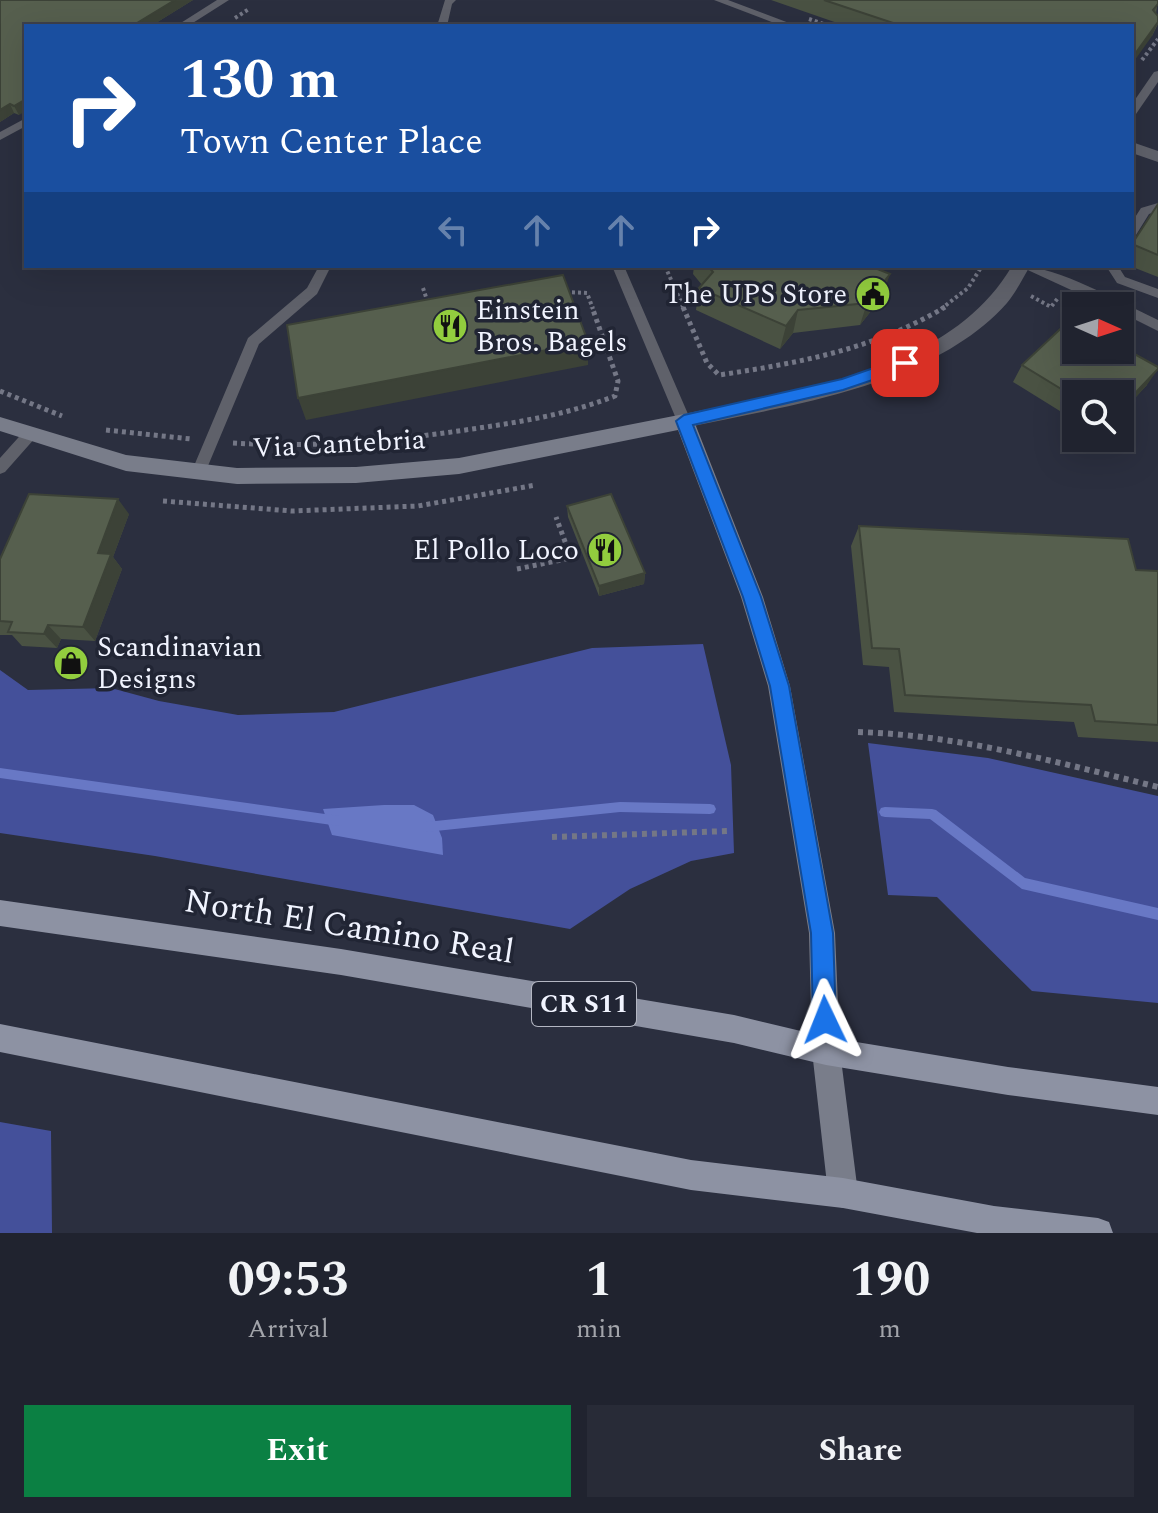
<!DOCTYPE html>
<style>
:root{--surface:#20232f;--page:#282b37;--text:#f1f3f6;--muted:#a2a4aa;--line:#3d404b;--accent:#0b8043}
body{margin:0;font-family:Spectral,serif;background:var(--page);color:var(--text);height:100vh;display:flex;flex-direction:column;font-size:30px;white-space:nowrap}
*{box-sizing:border-box;margin:0}
p{font-size:26px;color:var(--muted)}
.icon{flex:none;width:44px;height:44px;fill:none;stroke:currentColor;stroke-width:2;stroke-linecap:round;stroke-linejoin:round}
.map{position:relative;height:1233px;overflow:hidden}
.panel{display:flex;flex-direction:column;background:var(--surface);flex:1}
.panel>*{flex:none}
.guide{position:absolute;left:24px;top:24px;width:1110px;height:244px;border-radius:0px;box-shadow:0 8px 32px #0002,0 0 0 2px var(--line);background:#1a4fa0;color:#fff;overflow:hidden}
.needle{width:52px;rotate:93deg}
.controls{position:absolute;left:1062px;top:292px;display:grid;gap:16px}
.controls a{display:grid;place-items:center;width:72px;height:72px;border-radius:0px;background:var(--surface);box-shadow:0 8px 32px #0002,0 0 0 2px var(--line);font-size:40px}
.pin{position:absolute;display:grid;place-items:center;width:68px;height:68px;color:#fff;margin:-34px;border-radius:16px;box-shadow:0 4px 12px #0006}
.me{position:absolute;width:88px;margin:-44px;rotate:358deg;stroke-linejoin:round;filter:drop-shadow(0 0 6px #0008)}
.turn{display:flex;align-items:center;gap:28px;height:168px;padding:0 24px;font-size:36px}
.turn .icon{width:104px;height:104px;stroke-width:2.5}
.turn b{display:block;font-size:56px;line-height:68px}
.lanes{display:flex;align-items:center;height:76px;padding:0 24px;background:#0003;justify-content:center;gap:40px;direction:ltr}
.lanes .off{opacity:.35}
.eta{display:flex;justify-content:space-evenly;align-items:center;height:136px;text-align:center}
.eta b{font-size:48px;font-weight:700;line-height:56px}
.action{display:flex;gap:16px;margin-top:auto;padding:16px 24px}
.action a{flex:1;height:92px;border-radius:0px;background:var(--accent);color:#fff;font-size:32px;font-weight:700;line-height:92px;text-align:center}
.action a+a{background:var(--page);color:var(--text)}
.map>svg:first-child{display:block}
.green{fill:#44509a}
.water{fill:#6878c5}
.lines{fill:none;stroke-linecap:round;stroke-linejoin:round}
.stream{fill:#6878c5;fill-rule:evenodd}
.path-far2{stroke:#747786;stroke-width:4;stroke-dasharray:3 3;stroke-linecap:butt}
.path-far1{stroke:#747786;stroke-width:5;stroke-dasharray:4 4;stroke-linecap:butt}
.path{stroke:#747786;stroke-width:6;stroke-dasharray:5 5;stroke-linecap:butt}
.service{fill:#5f616a;fill-rule:evenodd}
.tertiary{fill:#5f616a;fill-rule:evenodd}
.secondary{fill:#797d8a;fill-rule:evenodd}
.primary{fill:#8d92a3;fill-rule:evenodd}
.wall{fill:#4a5243}
.shaded-wall{fill:#3c4237}
.building{fill:#565f4e;stroke:#3c4237;stroke-width:2}
.route{fill:#1a73e8;stroke:#114b97;stroke-width:2}
.labels{text-anchor:middle;dominant-baseline:central;stroke-width:7;stroke-linejoin:round;paint-order:stroke}
.shield{fill:#212534;stroke:#b3b6c2;stroke-width:2}
.shield-label{font-size:26px;font-weight:bold;fill:#f1f4ff}
.poi-label{font-size:28px;fill:#f1f4ff;stroke:#212534;text-anchor:end}
.street-label{font-size:28px;fill:#f1f4ff;stroke:#212534}
.near-street-label{font-size:34px;fill:#f1f4ff;stroke:#212534}
</style>
<div class="map">
<svg width="1158" height="1233" viewBox="0 0 1158 1233">
<rect width="100%" height="100%" fill="#2b2f3f"/>
<path class="green" d="M703,644L731,765L734,853L691,861L630,889L570,929L155,856L0,833V670L28,690L111,688L159,701L238,715L334,712L592,648Z
M868,743L988,758L1158,796V1003L1032,991L937,897L888,895Z
M0,1122L51,1131L52,1233H0Z"/>
<path class="water" d="M384,805H414L433,815L442,838L443,855L332,835L323,809Z"/>
<g class="lines">
<path class="stream" d="M0,768L339,816L343,817L345,821L343,825L339,826L0,778Z
M620,802L710,804L714,805L716,809L714,813L710,814L620,812L426,832L422,831L420,827L422,823L426,822Z
M885,807L932,809L936,810L1025,878L1158,908V920L1022,889L930,819L885,817L881,816L879,812L881,808Z"/>
<path class="path-far2" d="M235,18L249,9
M809,19L829,26
M1142,60L1158,39
M665,266L684,309
M423,288L429,306
M566,292L587,293L593,309
M1031,296L1051,307L1058,298
M941,309L968,288L982,266"/>
<path class="path-far1" d="M683,307L707,363L719,375C799,363 875,349 945,307
M0,391L62,416
M106,430L191,439
M233,443C314,448 392,441 472,429C521,422 569,414 615,396L618,381L592,307
M163,501L292,511L418,506L536,485
M517,569L571,558L556,517"/>
<path class="path" d="M858,732C959,735 1060,763 1158,787
M552,837L730,831"/>
<path class="service" d="M217,0H229L188,26H176Z
M445,0H456L452,4L447,26H437Z
M714,0H728L797,26H782Z
M1158,71V82L1136,114L1132,115V104L1154,72Z
M26,118V126L0,140V132Z
M1158,203V211L1149,214L1136,235L1132,236V222L1141,208Z
M319,266H331L317,294L259,344L205,473L203,477H193L191,473L248,338L307,288Z
M612,266H624L691,421L689,425H679L677,421Z
M1019,266C1057,266 1122,303 1158,320V331L1120,312V306H1106Z
M1106,266H1118L1125,277L1158,289V298L1117,283Z
M31,428L38,433L36,437L5,472L0,474V458L26,429Z"/>
<path class="tertiary" d="M1132,142L1158,151V162L1132,153Z
M1012,266H1030C1023,278 1016,292 1007,303C932,387 789,405 684,428L677,426L674,421L677,416L684,414C796,389 948,375 1012,266Z"/>
<path class="secondary" d="M684,414L691,416L694,421L763,597L790,686L835,933L840,1051L858,1193L854,1204L843,1208L832,1204L828,1193L812,1051L809,933L768,686L741,597L678,430L459,474L356,483L237,484L126,471L0,431V417L126,455L237,468L356,467L459,458Z"/>
<path class="primary" d="M0,900L341,949L734,1015L826,1037L1008,1067L1158,1087V1115L1008,1095L826,1065L734,1043L341,975L0,926Z
M0,1024L691,1160L843,1178L994,1206L1098,1218L1109,1222L1113,1233H977L843,1208L691,1190L0,1052Z"/>
</g>
<path class="wall" d="M0,0H193L151,26H26L19,115L14,113L0,122Z
M771,0H1158L1156,14L1158,16V24L1152,36L1132,26H846Z
M1158,204V277L1130,266H1132V244Z
M694,266H870L882,297L860,325L793,333L780,349L696,310L699,288L702,285L693,274Z
M1022,365L1147,385L1120,414V394H1076V421L1013,382Z
M567,506L645,573L644,584L599,596L568,517Z
M129,514L113,557L122,569L95,641L61,639L57,648L22,646L12,635H0V559Z
M859,526L1136,570L1158,571V742L1078,737L1074,722L894,712L889,667L863,665L851,546Z"/>
<path class="shaded-wall" d="M175,0H193L151,26H132Z
M1158,22L1152,36L1132,64V58Z
M26,99V111L19,115L14,106Z
M10,104L14,113L0,122V110Z
M890,274L882,297L860,325L867,303Z
M798,310L793,333L780,349L786,326Z
M588,342V365L306,420L298,398Z
M1158,369L1147,385L1120,414V409Z
M118,499L129,514L113,557L122,569L95,641L83,627L98,553Z
M645,573L644,584L599,596V586Z
M48,625L61,639L57,648L44,634Z"/>
<path class="building" d="M0,0H175L132,26H26V99L14,106L10,104L0,110Z
M824,0H1158V4L1153,10L1158,16V22L1132,58V26H902Z
M1158,204V255L1132,244Z
M708,266H870L890,274L867,303L798,310L786,326L699,288L713,272Z
M563,275L588,342L298,398L287,325Z
M1071,319L1076,321V350H1120V346L1158,367V369L1120,409V394H1076V398L1022,365Z
M29,494L118,499L98,553L111,554L83,627L48,625L44,634L8,632L12,622L0,621V559Z
M611,494L645,573L599,586L567,506Z
M859,526L1128,539L1136,570L1158,571V725L1095,721L1091,705L905,695L899,649L872,648Z"/>
<path class="route" d="M905,357L913,363L911,367L843,390L693,425L761,597L789,686L833,933L836,1020L833,1028L825,1031L817,1028L813,1020L811,933L770,686L743,597L676,421L684,415L842,379Z"/>
<defs>
<symbol id="civic-disc" viewBox="-11 -11 22 22"><circle r="9.5" fill="#92cd3e" stroke="#212534"/><path d="M-.6-6.5H3V-4.5H.6V-3L4-1V1h2V6H-6V1h2V-1L-.6-3ZM-1.2 2.5V6h2.4V2.5Z" fill="#111"/></symbol>
<symbol id="restaurant-disc" viewBox="-11 -11 22 22"><circle r="9.5" fill="#92cd3e" stroke="#212534"/><path d="M-5-6h1v4h1v-4h1v4h1v-4h1v5L-1.5 .5V6h-2V.5L-5-1ZM5-6V6H3V1.5H1.5Q1.5-4 5-6Z" fill="#111"/></symbol>
<symbol id="shop-disc" viewBox="-11 -11 22 22"><circle r="9.5" fill="#92cd3e" stroke="#212534"/><path d="M-5-2.5h2.3a2.7 3.5 0 0 1 5.4 0H5L5.5 6h-11ZM-1.5-2.5h3a1.5 2.3 0 0 0-3 0Z" fill="#111"/></symbol>
</defs>
<g fill-rule="evenodd">
<use href="#civic-disc" x="853" y="274" width="40" height="40"/>
<use href="#restaurant-disc" x="430" y="306" width="40" height="40"/>
<use href="#restaurant-disc" x="585" y="530" width="40" height="40"/>
<use href="#shop-disc" x="51" y="643" width="40" height="40"/>
</g>
<g class="labels">
<rect class="shield" x="532" y="982" width="104" height="44" rx="6"/>
<g class="shield-label">
<text x="584" y="1004">CR S11</text>
</g>
<g class="poi-label">
<text x="847" y="294">The UPS Store</text>
<text x="476" y="310" text-anchor="start">Einstein<tspan x="476" dy="32">Bros. Bagels</tspan></text>
<text x="579" y="550">El Pollo Loco</text>
<text x="97" y="647" text-anchor="start">Scandinavian<tspan x="97" dy="32">Designs</tspan></text>
</g>
<g class="street-label">
<text transform="translate(339 444) rotate(-3)">Via Cantebria</text>
</g>
<g class="near-street-label">
<text transform="translate(349 927) rotate(9)">North El Camino Real</text>
</g>
</g>
</svg>
<div class="controls">
<a><svg class="needle" viewBox="-14 -14 28 28"><path d="M0-13l5 13h-10z" fill="#e53935"/><path d="M0 13l5-13h-10z" fill="#a2a4aa"/></svg></a>
<a><svg class="icon" aria-label="search" viewBox="0 0 24 24"><circle cx="10" cy="10" r="6"/><path d="M15 15l6 6"/></svg></a>
</div>
<div class="pin" style="left:905px;top:363px;background:#d93025"><svg class="icon" aria-label="arrive" viewBox="0 0 24 24"><path d="M6 21V4h12l-3 4 3 4H6"/></svg></div>
<svg class="me" style="left:825px;top:1020px" viewBox="-20 -20 40 40"><path d="M0-17L14 15 0 8-14 15z" fill="#1a73e8" stroke="#fff" stroke-width="4"/></svg>
<div class="guide">
<div class="turn"><svg class="icon" aria-label="right" viewBox="0 0 24 24"><path d="M7 20v-9h11M14 6l5 5-5 5"/></svg><div><b>130 m</b>Town Center Place</div></div>
<div class="lanes"><svg class="icon off" aria-label="left" viewBox="0 0 24 24"><path d="M17 20v-9H6M10 6l-5 5 5 5"/></svg><svg class="icon off" aria-label="ahead" viewBox="0 0 24 24"><path d="M12 20V5M6 11l6-6 6 6"/></svg><svg class="icon off" aria-label="ahead" viewBox="0 0 24 24"><path d="M12 20V5M6 11l6-6 6 6"/></svg><svg class="icon" aria-label="right" viewBox="0 0 24 24"><path d="M7 20v-9h11M14 6l5 5-5 5"/></svg></div>
</div>
</div>
<section class="panel">
<div class="eta">
<div><b>09:53</b><p>Arrival</p></div>
<div><b>1</b><p>min</p></div>
<div><b>190</b><p>m</p></div>
</div>
<div class="action"><a>Exit</a><a>Share</a></div>
</section>
